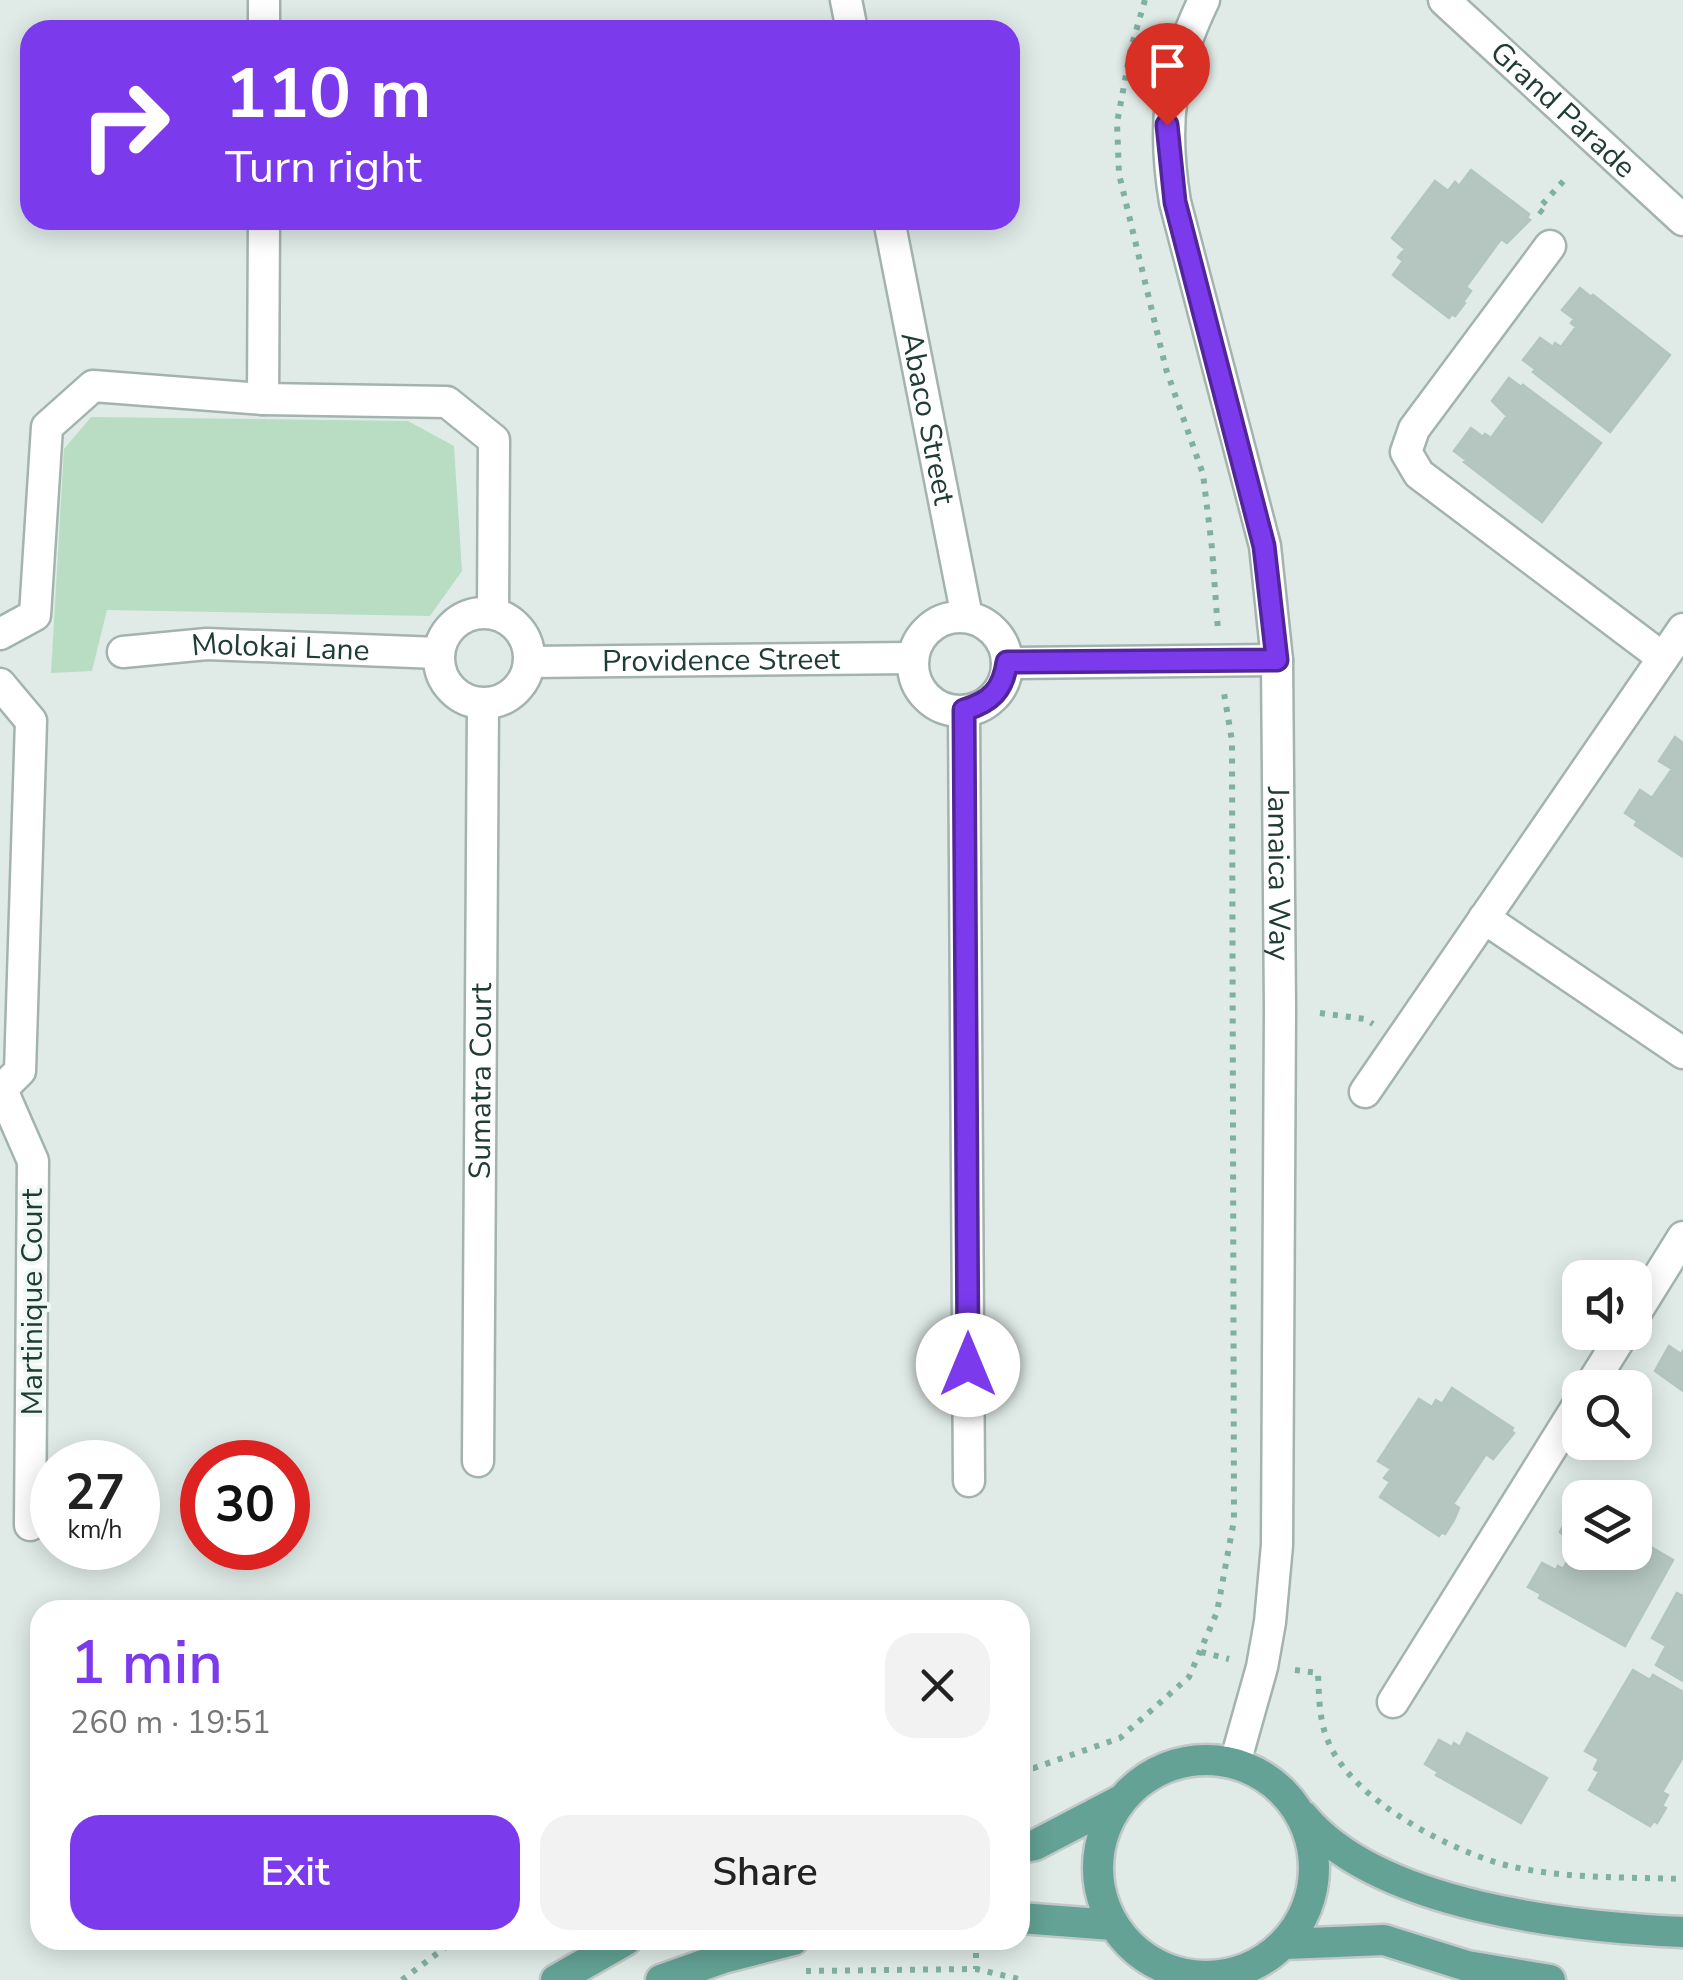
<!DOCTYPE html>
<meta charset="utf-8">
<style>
:root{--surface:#fff;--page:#f2f2f2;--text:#222;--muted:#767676;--accent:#7c3aed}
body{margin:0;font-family:"Nunito Sans",sans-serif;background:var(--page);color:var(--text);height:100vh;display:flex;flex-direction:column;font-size:38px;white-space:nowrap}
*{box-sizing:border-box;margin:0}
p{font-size:32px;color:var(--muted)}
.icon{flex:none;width:55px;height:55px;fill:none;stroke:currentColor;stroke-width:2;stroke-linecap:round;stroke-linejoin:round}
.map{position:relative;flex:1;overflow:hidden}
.side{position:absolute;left:30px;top:1600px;width:1000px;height:350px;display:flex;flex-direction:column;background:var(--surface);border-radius:30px;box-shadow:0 5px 25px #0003}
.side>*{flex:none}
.top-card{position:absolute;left:20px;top:20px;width:1000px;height:210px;border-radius:30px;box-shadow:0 5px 25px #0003;background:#7c3aed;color:#fff;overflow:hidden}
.buttons{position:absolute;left:1562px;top:1260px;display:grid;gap:20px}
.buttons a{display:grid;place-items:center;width:90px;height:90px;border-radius:20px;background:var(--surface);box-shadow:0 5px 25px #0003;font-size:50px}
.speed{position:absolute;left:30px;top:1440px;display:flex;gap:20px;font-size:50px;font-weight:700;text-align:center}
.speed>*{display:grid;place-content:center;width:130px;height:130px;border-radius:50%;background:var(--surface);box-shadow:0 5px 25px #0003;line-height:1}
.speed small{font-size:25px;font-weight:400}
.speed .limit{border:15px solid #d22;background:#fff;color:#111}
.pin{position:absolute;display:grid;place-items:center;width:85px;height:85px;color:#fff;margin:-102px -42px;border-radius:50% 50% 50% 0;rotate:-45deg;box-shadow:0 0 10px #0007}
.pin .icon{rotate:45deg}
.me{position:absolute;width:110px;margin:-55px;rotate:0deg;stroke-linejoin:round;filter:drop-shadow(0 0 8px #0008)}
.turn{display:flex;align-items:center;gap:35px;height:210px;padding:0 40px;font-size:45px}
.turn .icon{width:130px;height:130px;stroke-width:2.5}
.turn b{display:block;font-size:70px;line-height:85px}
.round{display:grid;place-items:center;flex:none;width:105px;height:105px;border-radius:30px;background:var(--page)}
.overview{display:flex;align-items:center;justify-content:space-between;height:170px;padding:0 40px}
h1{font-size:60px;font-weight:600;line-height:75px;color:var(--accent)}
.action{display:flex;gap:20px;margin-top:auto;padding:20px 40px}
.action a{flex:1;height:115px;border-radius:30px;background:var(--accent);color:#fff;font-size:40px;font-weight:600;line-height:115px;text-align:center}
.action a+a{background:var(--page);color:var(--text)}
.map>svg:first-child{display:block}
.green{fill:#b8ddc3}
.building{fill:#b5c6c0;stroke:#b2c5be;stroke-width:2.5}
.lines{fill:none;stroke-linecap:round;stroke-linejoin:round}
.minor-casing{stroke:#a3b3ae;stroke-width:35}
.major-casing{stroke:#c1c8c7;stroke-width:35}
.path{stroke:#7fb0a2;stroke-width:6;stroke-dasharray:5 8;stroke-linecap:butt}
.minor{stroke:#fff;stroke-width:30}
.major{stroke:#63a294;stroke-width:30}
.route-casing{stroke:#51269a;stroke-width:25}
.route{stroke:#7c3aed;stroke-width:18}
.labels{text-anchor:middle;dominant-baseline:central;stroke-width:8;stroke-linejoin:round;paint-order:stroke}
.street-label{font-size:30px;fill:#203c36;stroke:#f0f8f4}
</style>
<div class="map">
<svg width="1683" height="1980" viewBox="0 0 1683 1980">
<rect width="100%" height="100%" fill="#e0ebe7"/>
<path class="green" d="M91,417L408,421L454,446L462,571L430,616L107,610L92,671L51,673L64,449Z"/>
<path class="building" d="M1471,170L1529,214L1527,218L1530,220L1507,243L1501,239L1466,287L1471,291L1463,302L1465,303L1455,316L1452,314L1449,318L1393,275L1403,261L1398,257L1405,249L1392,238L1435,181L1448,191L1455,182L1459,186Z
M1580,288L1591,297L1593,295L1670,355L1610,432L1533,372L1535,369L1523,360L1540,338L1553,347L1555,343L1561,347L1576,327L1571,323L1574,319L1562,310Z
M1509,378L1521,387L1523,385L1601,443L1542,522L1464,462L1466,460L1454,451L1471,428L1483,437L1485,434L1491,438L1507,416L1492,401Z
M1675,737L1683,743V857L1635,825L1637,821L1625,813L1640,790L1652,798L1672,769L1659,761Z
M1669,1346L1681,1354L1683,1351V1391L1655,1371Z
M1452,1388L1513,1428L1511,1431L1514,1433L1493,1459L1486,1454L1453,1504L1459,1508L1454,1520L1445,1534L1442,1532L1439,1536L1380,1497L1390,1482L1384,1478L1391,1469L1378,1461L1419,1399L1432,1407L1436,1400L1442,1404Z
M1573,1507L1580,1511V1552H1635V1538L1673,1560L1625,1646L1539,1598L1541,1594L1528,1587L1542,1563L1556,1570L1558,1566L1563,1569L1576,1546L1560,1532Z
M1677,1593L1683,1596V1681L1656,1665L1666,1646L1652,1638Z
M1633,1670L1650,1680L1653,1675L1683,1692V1757L1662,1792L1668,1795L1662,1806L1666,1808L1657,1823L1654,1821L1650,1826L1589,1790L1599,1772L1594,1769L1599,1759L1585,1751Z
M1467,1733L1547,1778L1521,1823L1436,1775L1438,1772L1425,1764L1439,1740L1452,1747L1454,1743L1460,1747Z"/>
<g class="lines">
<defs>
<g id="minor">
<path d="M846,0L852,30"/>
<path id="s1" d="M1204,0C1169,73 1162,123 1175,202L1265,546L1277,660L1280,1009L1277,1545L1270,1622L1262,1667L1235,1763"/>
<path id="s2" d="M1444,0L1683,220"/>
<path d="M264,30V0"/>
<path id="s3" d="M889,220L967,617"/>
<path d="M1550,246L1414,429L1406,452L1419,474L1663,658"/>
<path d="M263,399L264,220"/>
<circle cx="484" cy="658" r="45"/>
<circle cx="960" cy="664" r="47"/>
<path d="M0,634L35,615L47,427L93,386L263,399L447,402L494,440L493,613"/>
<path id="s4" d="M123,652L207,644L438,653"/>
<path id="s5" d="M529,662L912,658"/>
<path d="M1007,663L1277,660"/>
<path d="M0,684L31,721L20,1071L0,1091"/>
<path d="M964,711L969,1481"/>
<path d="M1484,918L1683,1053"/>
<path d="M2,1090L33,1161L30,1525"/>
<path d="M1365,1092L1683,629"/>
<path d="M1635,1314L1683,1237"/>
<path d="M1589,1388L1624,1332"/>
<path id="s6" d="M478,1461L483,704"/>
<path d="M1393,1702L1580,1402"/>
</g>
<path id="major" d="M1098 1868a108 108 0 1 1 216 0a108 108 0 1 1-216 0Z
M1303,1816C1378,1907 1572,1927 1683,1932
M1020,1848L1035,1845L1123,1799
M1020,1918L1113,1925
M1285,1944L1384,1940L1467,1966L1550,1980
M556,1980L626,1940
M661,1980L723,1958L793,1940"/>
</defs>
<use href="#minor" class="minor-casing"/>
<use href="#major" class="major-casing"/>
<path class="path" d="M1145,0L1131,48L1117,123L1119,174L1166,369L1203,474L1212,548L1218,631
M1543,213L1538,209L1568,176
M1320,1013L1365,1019L1373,1024
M1201,1652L1229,1659
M1295,1670L1318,1673C1319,1696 1319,1720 1328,1741C1351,1800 1454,1854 1514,1867C1569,1879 1627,1877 1683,1879
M1020,1768H1034L1120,1738L1189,1677L1217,1612L1234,1520L1232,741L1224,693
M976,1940V1969
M806,1971L976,1969L1023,1980
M402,1980L455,1940"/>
<use href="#minor" class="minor"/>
<use href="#major" class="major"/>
</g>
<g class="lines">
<defs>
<path id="route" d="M968,1365L964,710C991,702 1003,690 1007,662L1277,660L1264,546L1175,202L1167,125"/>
</defs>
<use href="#route" class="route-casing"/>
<use href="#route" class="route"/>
</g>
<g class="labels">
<g class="street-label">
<text stroke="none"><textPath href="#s2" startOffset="162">Grand Parade</textPath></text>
<text stroke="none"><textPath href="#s3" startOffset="202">Abaco Street</textPath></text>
<text stroke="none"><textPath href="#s4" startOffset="158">Molokai Lane</textPath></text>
<text stroke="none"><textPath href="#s5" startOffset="192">Providence Street</textPath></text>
<text stroke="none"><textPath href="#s1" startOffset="892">Jamaica Way</textPath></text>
<text stroke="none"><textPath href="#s6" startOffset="380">Sumatra Court</textPath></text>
<text transform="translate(32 1302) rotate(-90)">Martinique Court</text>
</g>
</g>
</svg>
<div class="buttons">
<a><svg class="icon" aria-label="sound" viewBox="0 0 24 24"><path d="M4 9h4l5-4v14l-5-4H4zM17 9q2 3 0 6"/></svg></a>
<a><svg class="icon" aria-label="search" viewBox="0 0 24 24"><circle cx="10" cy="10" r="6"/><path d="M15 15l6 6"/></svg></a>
<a><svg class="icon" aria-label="layers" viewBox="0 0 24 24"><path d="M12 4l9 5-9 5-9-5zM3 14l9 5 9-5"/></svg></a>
</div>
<div class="speed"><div>27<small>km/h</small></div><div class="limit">30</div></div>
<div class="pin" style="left:1167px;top:125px;background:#d93025"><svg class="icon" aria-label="arrive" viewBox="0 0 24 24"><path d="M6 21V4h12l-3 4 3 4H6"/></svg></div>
<svg class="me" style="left:968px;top:1365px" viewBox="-20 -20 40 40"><circle r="19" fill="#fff"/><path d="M0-13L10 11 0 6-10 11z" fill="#7c3aed"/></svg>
<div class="top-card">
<div class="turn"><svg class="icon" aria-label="right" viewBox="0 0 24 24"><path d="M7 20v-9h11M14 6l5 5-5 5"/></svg><div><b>110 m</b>Turn right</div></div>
</div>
<section class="side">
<div class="overview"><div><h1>1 min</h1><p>260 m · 19:51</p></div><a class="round"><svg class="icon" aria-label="close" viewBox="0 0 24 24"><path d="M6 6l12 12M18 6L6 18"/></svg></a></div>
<div class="action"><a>Exit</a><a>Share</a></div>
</section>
</div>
